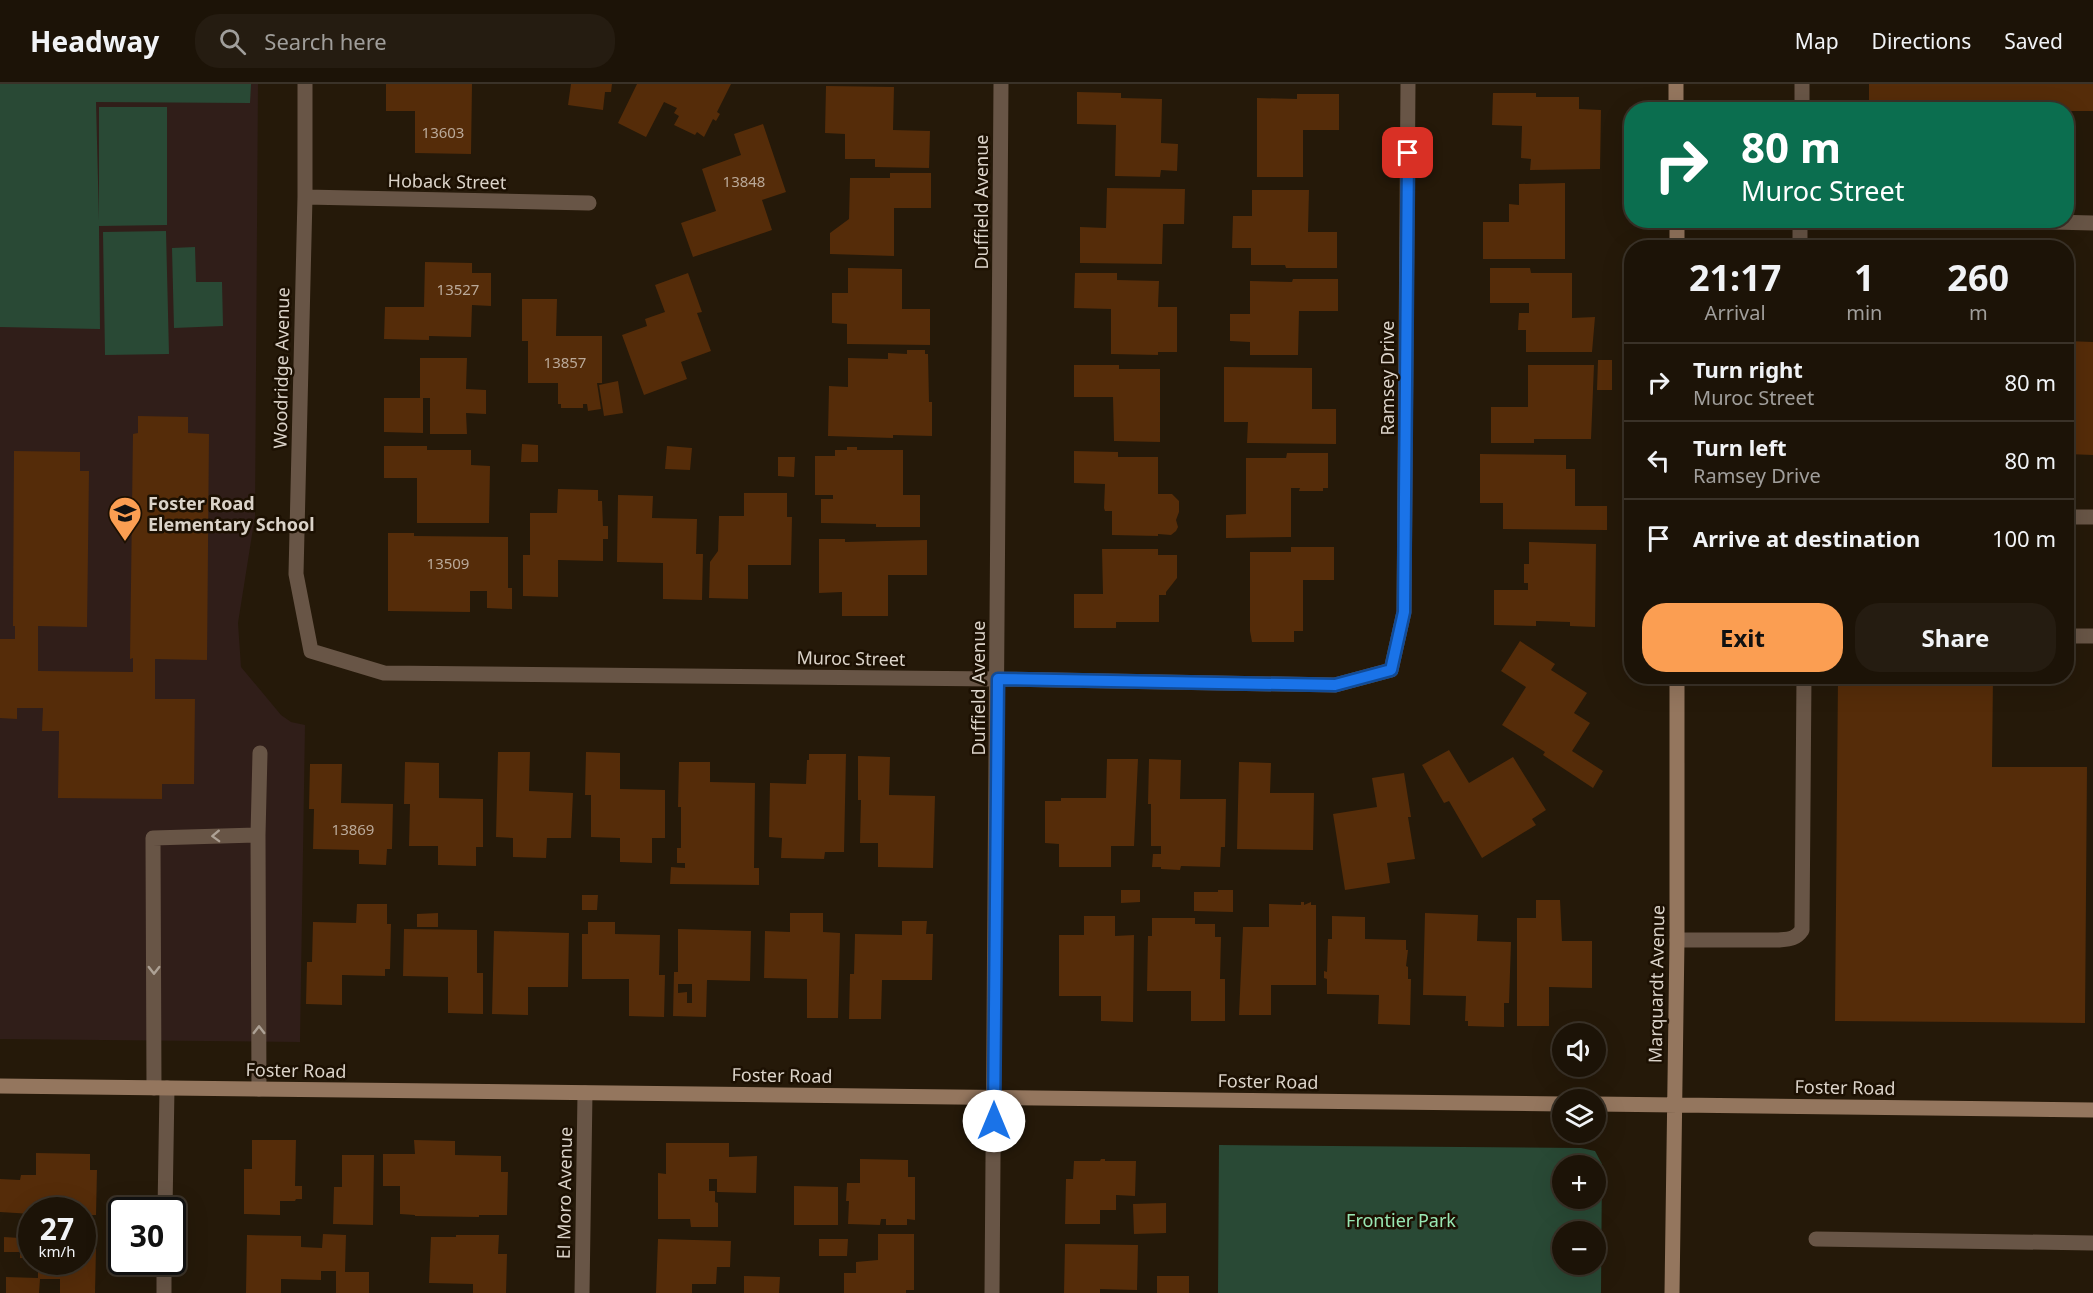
<!DOCTYPE html>
<meta charset="utf-8">
<style>
:root{--surface:#1c1307;--page:#251c11;--text:#f1f3f6;--muted:#a09e9b;--line:#3a3228;--accent:#fb9e52}
body{margin:0;font-family:"Noto Sans",sans-serif;background:var(--page);color:var(--text);height:100vh;display:flex;flex-direction:column;font-size:22px;white-space:nowrap}
*{box-sizing:border-box;margin:0}
p{font-size:20px;color:var(--muted)}
.icon{flex:none;width:33px;height:33px;fill:none;stroke:currentColor;stroke-width:2;stroke-linecap:round;stroke-linejoin:round}
.map{position:relative;flex:1;overflow:hidden}
.sheet{position:absolute;left:1624px;top:156px;width:450px;height:444px;display:flex;flex-direction:column;background:var(--surface);border-radius:24px;box-shadow:0 6px 24px #0002,0 0 0 2px var(--line)}
.sheet>*{flex:none}
.hud{position:absolute;left:1624px;top:18px;width:450px;height:126px;border-radius:24px;box-shadow:0 6px 24px #0002,0 0 0 2px var(--line);background:#0b6e4f;color:#fff;overflow:hidden}
.buttons{position:absolute;left:1552px;top:939px;display:grid;gap:12px}
.buttons a{display:grid;place-items:center;width:54px;height:54px;border-radius:50%;background:var(--surface);box-shadow:0 6px 24px #0002,0 0 0 2px var(--line);font-size:30px}
.speed{position:absolute;left:18px;top:1113px;display:flex;gap:12px;font-size:30px;font-weight:700;text-align:center}
.speed>*{display:grid;place-content:center;width:78px;height:78px;border-radius:50%;background:var(--surface);box-shadow:0 6px 24px #0002,0 0 0 2px var(--line);line-height:1}
.speed small{font-size:15px;font-weight:400}
.speed .limit{border:3px solid #111;border-radius:9px;background:#fff;color:#111}
.pin{position:absolute;display:grid;place-items:center;width:51px;height:51px;color:#fff;margin:-26px;border-radius:12px;box-shadow:0 3px 9px #0006}
.me{position:absolute;width:66px;margin:-33px;rotate:0deg;stroke-linejoin:round;filter:drop-shadow(0 0 4px #0008)}
.turn{display:flex;align-items:center;gap:21px;height:126px;padding:0 18px;font-size:27px}
.turn .icon{width:78px;height:78px;stroke-width:2.5}
.turn b{display:block;font-size:42px;line-height:51px}
.eta{display:flex;justify-content:space-evenly;align-items:center;height:102px;text-align:center}
.eta b{font-size:36px;font-weight:700;line-height:42px}
.action{display:flex;gap:12px;margin-top:auto;padding:12px 18px}
.action a{flex:1;height:69px;border-radius:24px;background:var(--accent);color:#111;font-size:24px;font-weight:700;line-height:69px;text-align:center}
.action a+a{background:var(--page);color:var(--text)}
ul{padding:0;list-style:none}
li{display:flex;align-items:center;gap:18px;height:78px;padding:0 18px;border-top:2px solid var(--line)}
li div{flex:1}
li b{display:block;font-size:22px}
li em{font-style:normal}
header{display:flex;align-items:center;gap:36px;box-sizing:border-box;height:84px;padding:0 30px;background:var(--surface);border-bottom:2px solid var(--line)}
header strong{font-size:28px}
nav{display:flex;gap:33px;margin-inline-start:auto;font-size:21px}
.search{width:420px;height:54px;background:var(--page);display:flex;align-items:center;gap:15px;box-sizing:border-box;padding:0 21px;border-radius:24px;color:var(--muted);font-size:22px}
.map>svg:first-child{display:block}
.education{fill:#301e19}
.green{fill:#294935;fill-rule:evenodd}
.building{fill:#552c09;fill-rule:evenodd}
.lines{fill:none;stroke-linecap:round;stroke-linejoin:round}
.lane{stroke:#685546;stroke-width:15}
.street{stroke:#685546;stroke-width:15}
.secondary{stroke:#94765e;stroke-width:15}
.oneway{stroke:#ada195}
.route-casing{stroke:#114b97;stroke-width:15}
.route{stroke:#1a73e8;stroke-width:10}
.labels{text-anchor:middle;dominant-baseline:central;stroke-width:5;stroke-linejoin:round;paint-order:stroke}
.number-label{font-size:15px;fill:#baa999}
.street-label{font-size:18px;fill:#dbd3c9;stroke:#1c1002}
.poi-label{font-size:18px;font-weight:bold;fill:#dbd3c9;stroke:#1c1002;text-anchor:start}
.park-label{font-size:18px;fill:#99e8b4;stroke:#1c1002}
</style>
<header>
<strong>Headway</strong>
<div class="search"><svg class="icon" aria-label="search" viewBox="0 0 24 24"><circle cx="10" cy="10" r="6"/><path d="M15 15l6 6"/></svg>Search here</div>
<nav><a>Map</a><a>Directions</a><a>Saved</a></nav>
</header>
<div class="map">
<svg width="2093" height="1209" viewBox="0 0 2093 1209">
<rect width="100%" height="100%" fill="#251909"/>
<path class="education" d="M0,0H258L255,432L238,539L241,583L281,631L291,638L305,641L300,958L0,955Z"/>
<path class="green" d="M0,0H251L250,19L96,18L99,137V23H167V141L99,142L100,245L0,243Z
M166,147L169,270L105,271L103,148Z
M195,163L196,198H222L223,242L174,244L172,164Z
M1219,1061L1581,1064L1595,1067L1602,1080L1601,1209H1218ZM1563,1082H1596V1114H1563ZM1563,1148H1596V1180H1563Z"/>
<path class="building" d="M386,0H472L471,70L415,69V27H386Z
M571,0H612L611,8H605L603,26L568,21Z
M637,0H731L717,28L720,30L716,37L713,35L704,53L697,48L695,51L674,41L679,32L674,29L677,24L664,18L646,53L618,39Z
M1869,0H2093V27H2067V26H1869Z
M826,2L894,3L893,46L930,47L929,84L875,83V75H845V50L825,49Z
M1077,8L1121,9V14L1162,15L1161,59L1178,60L1177,87L1161,86L1160,93L1115,92L1116,41L1077,40Z
M1493,9H1536V13H1579V25L1601,26L1600,85L1530,86L1531,75L1521,74L1522,42L1492,41Z
M1297,10H1339V46H1303V93H1257V14L1297,15Z
M763,40L786,108L762,116L772,146L693,173L681,139L716,127L702,85L741,71L734,50Z
M890,89H931V124H894V172L830,170V149L849,135L850,94H890Z
M1565,99V175H1483V138H1509V120L1519,121V100Z
M1107,104L1185,105L1184,140H1163L1162,180L1080,179V143L1106,144Z
M1252,106H1309L1308,148H1337V184H1286L1285,181H1251V164H1232L1233,132H1252Z
M425,178L472,179V189H491V222L472,221L471,253L429,252V256L384,255L385,223H424Z
M848,184L902,185V225H930V261L847,260V240L832,239V209H848Z
M1490,184H1530L1531,189H1572V234L1595,233L1592,268H1526V246H1518L1519,229H1529V219H1490Z
M688,189L702,228L697,229L711,267L681,278L687,295L644,311L622,251L647,242L645,235L665,228L655,201Z
M1075,189H1117V196L1159,197L1158,223H1177V268H1158V271L1111,270V225L1074,224Z
M1293,195H1338V227H1299L1298,271H1250V258L1230,257V230H1250V197L1292,198Z
M522,215H557L556,252H602V299H597L601,325L588,327L587,320H583V324H561V320H558V299H528V257H522Z
M2067,257L2093,258V371L2067,370Z
M907,266H925V270H928L929,318H932V352L893,351V354L828,352L829,302L848,303V274L888,275V269L907,270Z
M420,274H467L466,305L486,306V330L466,329L467,350H430V314H423V349L384,348V314H420Z
M1598,276H1612V306H1597Z
M1074,281H1119V285H1160V358L1114,357L1113,313H1074Z
M1528,281H1594L1591,355H1534V359H1491V323H1528Z
M1224,283L1312,284V325H1336V360L1247,359L1248,338H1224Z
M618,297L623,329L604,332L599,301Z
M138,332L188,333V349L209,350L207,576L155,575V615H195L194,700H162V715L58,714L59,647H42L43,624H17V635L0,634V555H15V542H13L14,367L80,368V387H89L87,543L38,542V587L133,588V574L130,575L133,350L138,349Z
M522,360L538,361V378H521Z
M384,362H427V366H471V381L490,382L489,439H417V394H384Z
M667,362L692,364L690,386L665,385Z
M847,363H857V366H903V411H920V443H876V440L821,439V415H833V411H815V372H835V366H847Z
M1074,367L1118,368V373H1158V410H1172L1179,417V428L1176,436L1178,443L1176,447L1171,451L1158,450V452L1112,451V427H1105L1104,424L1105,400L1074,399Z
M1287,369H1328V404H1323V407H1299L1300,404H1291V453L1226,454V431L1246,430V374H1286Z
M1480,370L1566,371V385H1575V422H1607V446L1503,445V419H1480Z
M778,373H795L794,393L778,392Z
M558,405L598,406V417H602L603,442H608V455H603V477L558,476V513L523,512V471H530V429H557Z
M744,409H787V433H792L791,481H748V515L709,514L710,478L718,467L719,432H744Z
M618,411L653,412L652,434L697,435L696,470H703L702,516L663,515V479L617,478Z
M388,449H414V452L508,453V504H512V525L487,524V507H470V528L388,527Z
M819,455H845V458L927,456V491H888V532H842V508L819,509Z
M1529,458L1596,460L1595,543L1570,542V538L1536,537V542L1494,541V506H1528V499H1524V480H1529Z
M1291,463H1334V496H1303V547H1294V558H1252L1250,547V468H1291Z
M1102,465H1158V471H1177V494L1166,508V511H1159V538H1116V544H1074V510H1103Z
M1520,557L1555,580L1551,586L1587,609L1574,629L1590,639L1572,667L1603,687L1593,704L1543,671L1545,668L1502,641L1526,603L1501,587Z
M1838,592H1993L1992,683H2087L2085,939L1835,937Z
M1449,666L1469,699L1513,673L1546,726L1532,735L1536,741L1482,774L1449,717L1444,719L1422,681Z
M498,668H530L529,707L573,709L571,754H547L546,774L513,773V754L496,753Z
M586,668L620,669V705L665,706V754H652V779L620,778V754L591,753V711H585Z
M809,670H846L844,768H825L824,775L781,774L782,754L769,753L770,699L806,700L807,676H809Z
M858,672L890,673L889,711L935,712L933,784L878,783V759H860L861,716H858Z
M1107,675H1138L1134,762H1111V783H1059V760L1045,759V717H1061V714H1106Z
M1149,675L1181,676L1180,715H1226L1225,763H1221L1220,783L1181,782L1180,786L1161,785V783H1152L1153,770H1161V762H1151V720H1148Z
M405,678L439,679V714L483,715V763H476V782L438,781V762H409L410,720H404Z
M679,678H710V698L755,699L754,784H759V801L670,800L671,783L685,784V779H677V764H681V723H678Z
M1239,678L1271,679L1270,709H1314L1313,766L1237,765Z
M310,680H342L341,719L393,720L392,765H387L386,781L359,780V766L313,765L314,725H309Z
M1404,689L1411,733H1408L1415,775L1387,779L1390,799L1345,806L1333,730L1377,723L1372,694Z
M1121,806H1140V818L1121,819Z
M1218,806H1233V828L1194,827V808H1218Z
M582,811H598L597,826H582Z
M1536,816H1560L1562,857H1592V904L1549,903V942H1517V834H1536Z
M1301,818H1304V821L1311,818V821H1316V901H1271V931H1239L1243,843H1269V820L1301,821Z
M357,820H387V840H391L390,885H385V892L342,891V921L306,920L307,878H312L313,838L356,839Z
M438,829V843H417V830Z
M790,829H823V848L840,849L838,934H807V895L764,894L765,847L790,848Z
M1425,829L1478,831L1477,857L1511,858L1509,919H1504V943L1468,942V937H1465L1466,912L1423,911Z
M1084,832H1115V852L1134,851L1133,938L1101,937V912H1059V851H1084Z
M1332,832L1365,833V855L1406,856V866H1408L1406,882L1408,883V895H1411L1410,941L1378,940L1379,911L1327,910V895L1324,894V887L1327,888L1328,855H1332Z
M1152,834H1195V840H1215V853H1221L1220,895H1225V937H1191V907H1147L1148,852H1152Z
M902,837H927L926,850H933L932,896H882L881,935H849L850,890H854L855,850L902,851Z
M588,838H615V850L660,851L659,891H665L664,933L629,932V895H582V850H588Z
M404,845L477,846V889H483V930L448,929V893L403,892Z
M678,845L751,847L750,897L707,896L706,933L673,932L674,888H678ZM678,900H692V919H687V908L678,909Z
M494,847L569,849L568,903H528V931L492,930Z
M252,1056H296L295,1102H302V1115H296L295,1117H280V1131L244,1130V1085H252Z
M414,1056L455,1057V1071L501,1072V1088H508L507,1131H479V1133L415,1132V1131L400,1130V1102H383V1070H415Z
M666,1059H729V1073L757,1072L756,1109L717,1108V1095H709V1107H715V1118L718,1119V1143H691L690,1135H658V1089L666,1090Z
M36,1069L90,1070V1086H97L96,1131H82V1126H32V1130L0,1128V1095L20,1096L21,1091H36Z
M342,1071H374L373,1141L333,1140L334,1103H342Z
M860,1075L908,1076V1093H915V1136L907,1135V1141H886V1135H881L880,1141L848,1140L849,1117H846L847,1099H860Z
M1101,1075H1105V1077H1136L1135,1112L1116,1111V1126H1100V1140H1065L1066,1095H1073L1074,1077H1100Z
M794,1102L838,1103V1141H794Z
M1166,1119V1149L1134,1150L1133,1120Z
M82,1147H89L88,1165H96L95,1209H60V1195H40L39,1209H6V1193L38,1194V1180H44V1178H82Z
M20,1148H32V1174H20V1168H4V1153L20,1154Z
M323,1150L346,1151L345,1188H369V1209H336V1187H321V1196L281,1195V1209H246L247,1151L301,1152V1163L322,1164Z
M878,1150H914V1206H906V1209H844V1189H856V1178L878,1176Z
M456,1151H499L498,1170H507L506,1209H473V1200L429,1199L431,1153H456Z
M658,1155L731,1157L730,1183H717L716,1200H692V1209H656Z
M819,1155H848L847,1172H819Z
M1065,1160L1138,1161L1137,1206L1100,1205V1209H1064Z
M744,1192L780,1193L779,1209H744Z
M1157,1192H1189V1209H1157Z"/>
<g class="lines">
<path class="lane" d="M1802,26V0
M1800,136V164
M1978,136L2093,139
M2067,552H2093
M258,751L260,669
M1677,856H1779C1789,855 1796,855 1802,846L1804,592
M154,1004L153,754L258,751L259,1005
M1816,1155L2093,1159"/>
<path class="street" d="M305,0V113L296,490L311,567L384,589L997,595L1335,601L1391,586L1404,528L1408,0
M305,113L589,119
M2067,433H2093
M165,1126L167,1004
M164,1209V1178
M582,1209L585,1009
M992,1209L1001,0"/>
<path class="secondary" d="M1676,0V26
M1677,136V164
M0,1002L1563,1020
M1596,1020L2093,1026
M1672,1209L1677,856V592"/>
</g>
<defs><path id="oneway-chevron" d="M-2-3.5L2.5 0L-2 3.5" fill="none" stroke-width="1.6" stroke-linecap="round" stroke-linejoin="round" transform="scale(1.5)"/></defs>
<g class="oneway">
<use href="#oneway-chevron" transform="translate(216 752) rotate(178)"/>
<use href="#oneway-chevron" transform="translate(154 886) rotate(90)"/>
<use href="#oneway-chevron" transform="translate(259 946) rotate(-90)"/>
</g>
<g class="lines">
<defs>
<path id="route" d="M994,1037L998,595L1335,601L1391,586L1404,528L1408,69"/>
</defs>
<use href="#route" class="route-casing"/>
<use href="#route" class="route"/>
</g>
<defs>
<symbol id="school-pin" viewBox="-11 -11 22 30"><path d="M0 17L-7.5 6A9.5 9.5 0 1 1 7.5 6Z" fill="#fb9e52" stroke="#1c1002"/><path d="M0-5L7-2L0 1L-7-2ZM-4 1L0 2.5L4 1V4Q0 6-4 4Z" fill="#111"/></symbol>
</defs>
<g fill-rule="evenodd">
<use href="#school-pin" x="106" y="410" width="38" height="52"/>
</g>
<g class="labels">
<g class="number-label">
<text x="443" y="48">13603</text>
<text x="744" y="97">13848</text>
<text x="458" y="205">13527</text>
<text x="565" y="278">13857</text>
<text x="448" y="479">13509</text>
<text x="353" y="745">13869</text>
</g>
<g class="street-label">
<text transform="translate(447 97) rotate(1)">Hoback Street</text>
<text transform="translate(981 118) rotate(-90)">Duffield Avenue</text>
<text transform="translate(281 284) rotate(-89)">Woodridge Avenue</text>
<text transform="translate(1387 294) rotate(-90)">Ramsey Drive</text>
<text transform="translate(851 574) rotate(1)">Muroc Street</text>
<text transform="translate(978 604) rotate(-90)">Duffield Avenue</text>
<text transform="translate(1656 900) rotate(-89)">Marquardt Avenue</text>
<text transform="translate(296 986) rotate(1)">Foster Road</text>
<text transform="translate(782 991) rotate(1)">Foster Road</text>
<text transform="translate(1268 997) rotate(1)">Foster Road</text>
<text transform="translate(1845 1003) rotate(1)">Foster Road</text>
<text transform="translate(564 1109) rotate(-89)">El Moro Avenue</text>
</g>
<g class="poi-label">
<text x="148" y="419">Foster Road<tspan x="148" dy="21">Elementary School</tspan></text>
</g>
<g class="park-label">
<text x="1401" y="1136">Frontier Park</text>
</g>
</g>
</svg>
<div class="buttons">
<a><svg class="icon" aria-label="sound" viewBox="0 0 24 24"><path d="M4 9h4l5-4v14l-5-4H4zM17 9q2 3 0 6"/></svg></a>
<a><svg class="icon" aria-label="layers" viewBox="0 0 24 24"><path d="M12 4l9 5-9 5-9-5zM3 14l9 5 9-5"/></svg></a>
<a>+</a>
<a>−</a>
</div>
<div class="speed"><div>27<small>km/h</small></div><div class="limit">30</div></div>
<div class="pin" style="left:1408px;top:69px;background:#d93025"><svg class="icon" aria-label="arrive" viewBox="0 0 24 24"><path d="M6 21V4h12l-3 4 3 4H6"/></svg></div>
<svg class="me" style="left:994px;top:1037px" viewBox="-20 -20 40 40"><circle r="19" fill="#fff"/><path d="M0-13L10 11 0 6-10 11z" fill="#1a73e8"/></svg>
<div class="hud">
<div class="turn"><svg class="icon" aria-label="right" viewBox="0 0 24 24"><path d="M7 20v-9h11M14 6l5 5-5 5"/></svg><div><b>80 m</b>Muroc Street</div></div>
</div>
<section class="sheet">
<div class="eta">
<div><b>21:17</b><p>Arrival</p></div>
<div><b>1</b><p>min</p></div>
<div><b>260</b><p>m</p></div>
</div>
<ul>
<li><svg class="icon" aria-label="right" viewBox="0 0 24 24"><path d="M7 20v-9h11M14 6l5 5-5 5"/></svg><div><b>Turn right</b><p>Muroc Street</p></div><em>80 m</em></li>
<li><svg class="icon" aria-label="left" viewBox="0 0 24 24"><path d="M17 20v-9H6M10 6l-5 5 5 5"/></svg><div><b>Turn left</b><p>Ramsey Drive</p></div><em>80 m</em></li>
<li><svg class="icon" aria-label="arrive" viewBox="0 0 24 24"><path d="M6 21V4h12l-3 4 3 4H6"/></svg><div><b>Arrive at destination</b></div><em>100 m</em></li>
</ul>
<div class="action"><a>Exit</a><a>Share</a></div>
</section>
</div>
